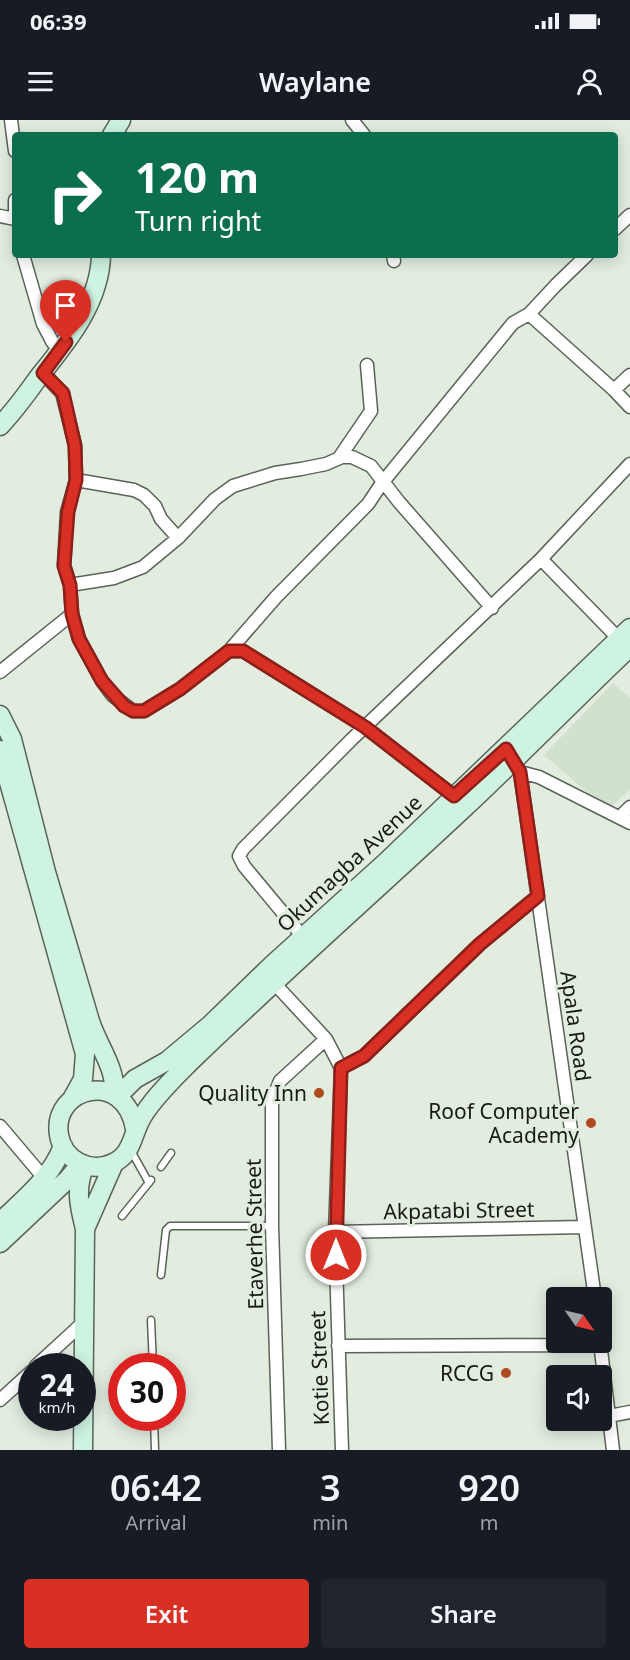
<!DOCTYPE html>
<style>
:root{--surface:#171b24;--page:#20242c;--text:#f1f3f6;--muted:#9ea1a6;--accent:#d93025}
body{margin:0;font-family:"Noto Sans",sans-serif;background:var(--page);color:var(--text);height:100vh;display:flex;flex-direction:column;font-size:22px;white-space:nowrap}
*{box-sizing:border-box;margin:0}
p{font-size:20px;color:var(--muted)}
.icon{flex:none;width:33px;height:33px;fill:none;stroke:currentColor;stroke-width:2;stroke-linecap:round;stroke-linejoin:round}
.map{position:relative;height:1330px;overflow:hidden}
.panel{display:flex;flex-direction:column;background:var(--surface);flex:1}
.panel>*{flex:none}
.hud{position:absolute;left:12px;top:12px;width:606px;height:126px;border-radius:6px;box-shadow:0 3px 15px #0003;background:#0b6e4f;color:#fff;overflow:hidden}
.needle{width:39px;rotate:124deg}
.buttons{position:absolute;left:546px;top:1167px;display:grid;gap:12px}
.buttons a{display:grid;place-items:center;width:66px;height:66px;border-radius:6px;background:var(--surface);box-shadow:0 3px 15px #0003;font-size:30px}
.speed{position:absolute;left:18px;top:1233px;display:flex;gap:12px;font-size:30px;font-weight:700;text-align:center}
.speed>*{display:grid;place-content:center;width:78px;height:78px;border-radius:50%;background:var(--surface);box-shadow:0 3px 15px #0003;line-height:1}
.speed small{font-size:15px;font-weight:400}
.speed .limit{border:9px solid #d22;background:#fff;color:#111}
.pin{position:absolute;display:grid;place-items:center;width:51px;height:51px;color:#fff;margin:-62px -26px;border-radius:50% 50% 50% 0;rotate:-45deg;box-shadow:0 0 6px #0007}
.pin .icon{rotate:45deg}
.me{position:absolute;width:66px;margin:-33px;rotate:0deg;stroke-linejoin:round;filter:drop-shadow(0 0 4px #0008)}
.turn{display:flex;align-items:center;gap:21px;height:126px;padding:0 24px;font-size:27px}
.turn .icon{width:78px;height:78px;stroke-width:2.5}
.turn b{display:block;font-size:42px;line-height:51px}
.eta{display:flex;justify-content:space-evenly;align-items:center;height:102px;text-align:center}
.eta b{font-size:36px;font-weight:600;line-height:42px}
.cta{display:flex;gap:12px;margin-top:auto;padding:12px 24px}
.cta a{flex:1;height:69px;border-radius:6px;background:var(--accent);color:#fff;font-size:24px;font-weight:600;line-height:69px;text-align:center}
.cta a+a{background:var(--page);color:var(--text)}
.status{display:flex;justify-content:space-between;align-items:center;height:42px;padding:0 30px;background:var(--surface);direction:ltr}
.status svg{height:16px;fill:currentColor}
header{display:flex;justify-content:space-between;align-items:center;height:78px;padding:0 24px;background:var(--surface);font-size:27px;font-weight:600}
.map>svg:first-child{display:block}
.built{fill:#d1e1ce}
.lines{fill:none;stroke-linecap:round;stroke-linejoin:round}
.lane-casing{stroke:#5a6358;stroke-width:9}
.street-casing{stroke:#5a6358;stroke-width:15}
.secondary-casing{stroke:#5a6358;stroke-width:21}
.lane{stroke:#fff;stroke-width:6}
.street{stroke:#fff;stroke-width:12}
.secondary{stroke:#cef3e1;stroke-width:18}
.route-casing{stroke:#8d1f18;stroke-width:15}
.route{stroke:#d93025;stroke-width:10}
.poi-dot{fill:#b04a20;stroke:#e2ede0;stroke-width:2}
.labels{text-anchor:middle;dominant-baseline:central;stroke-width:6;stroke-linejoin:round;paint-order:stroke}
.street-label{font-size:21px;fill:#171b16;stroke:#e2ede0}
.poi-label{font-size:21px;fill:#171b16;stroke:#e2ede0;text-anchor:end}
</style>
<div class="status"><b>06:39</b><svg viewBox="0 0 49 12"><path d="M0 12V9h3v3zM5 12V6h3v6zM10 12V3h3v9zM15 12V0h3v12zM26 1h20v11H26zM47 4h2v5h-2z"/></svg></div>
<header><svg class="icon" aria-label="menu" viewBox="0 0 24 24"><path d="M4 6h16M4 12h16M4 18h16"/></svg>Waylane<svg class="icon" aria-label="person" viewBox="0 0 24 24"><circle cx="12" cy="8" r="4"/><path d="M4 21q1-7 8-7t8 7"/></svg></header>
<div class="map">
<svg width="630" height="1330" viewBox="0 0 630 1330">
<rect width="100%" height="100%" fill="#e2ede0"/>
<path class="built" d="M613,563L630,578V669L608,690L544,635Z"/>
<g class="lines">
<defs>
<path id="lane" d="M130,1029L149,1063
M161,1047L171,1033
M122,1096L151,1060
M161,1155L166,1110L170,1106H272
M151,1200L153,1246
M154,1298L155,1330"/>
<path id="street" d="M11,0L15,31
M352,0L364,15
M15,80V94
M0,96L15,99
M615,109L630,95
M23,135L43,204L53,223
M393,135L394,141
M529,194L614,270
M43,253L62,273L75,325L76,360L67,392L64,445L70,465L72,494L79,519L102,561L112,575L133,591H144L180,569L229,531L276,477L368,384L382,363L513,203L529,194L556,165L587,135
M630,255L614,270L630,287
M339,338L371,291L367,245
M76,360L134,370L144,375L155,386L161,399L178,418
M541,439L619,519
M70,465L114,458L143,447L178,418L215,379L233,366L275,353L301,349L326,344L342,337H352L371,346L399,382L492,488
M229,531H243L365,607L454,676
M0,552L72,494
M509,635L520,652L595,1178
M520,652L539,657L630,703
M620,697L630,687
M303,817L244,746L239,736L243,729L352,619L541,439L630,344
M275,864L326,919L341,948L335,1112L342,1330
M341,948L364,936L480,824L538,776
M0,1006L44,1058
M335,1112L584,1107
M600,1222L613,1330
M338,1226L601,1225
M36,1246L85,1201
M0,1280L32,1251
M609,1296L630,1292
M279,1330L272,1106V981L280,961L326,919"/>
<path id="secondary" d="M112,15L121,0
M0,306C14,291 26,275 38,258C66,223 100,183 101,135
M0,595L12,619L46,752L90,901C97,924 117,949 114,974
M0,630L85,934L83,959L72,979
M118,976L135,959L167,941L210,905L272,845L386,742L630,508
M135,1009C125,948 51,967 59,1015C63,1040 90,1054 113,1043C134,1034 132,1011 144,994C156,975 175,957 191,941C279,856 372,774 462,690C519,637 573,581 630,527
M0,1102C24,1079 51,1058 63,1026
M85,1109L114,1043
M0,1123L68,1059L81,1044
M83,1330L85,1109C79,1085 75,1068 85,1045"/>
</defs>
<use href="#lane" class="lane-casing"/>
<use href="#street" class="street-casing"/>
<use href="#secondary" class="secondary-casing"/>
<use href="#lane" class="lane"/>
<use href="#street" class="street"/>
<use href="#secondary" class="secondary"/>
</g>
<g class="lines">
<defs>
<path id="route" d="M66,222L43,253L63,273L75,326L76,360L68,392L64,446L70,465L72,494L79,519L102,561L124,586L133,591H144L180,569L229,531H243L365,607L454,676L506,629L520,652L538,776L480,824L364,936L341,948L336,1135"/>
</defs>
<use href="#route" class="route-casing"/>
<use href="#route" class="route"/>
</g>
<g class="poi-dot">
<circle cx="319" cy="973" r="6"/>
<circle cx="591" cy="1003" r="6"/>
<circle cx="506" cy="1253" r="6"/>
</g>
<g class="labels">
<g class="street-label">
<text transform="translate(349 743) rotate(-43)">Okumagba Avenue</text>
<text transform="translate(576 906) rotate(82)">Apala Road</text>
<text transform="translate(459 1090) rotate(-1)">Akpatabi Street</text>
<text transform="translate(254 1114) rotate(-91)">Etaverhe Street</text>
<text transform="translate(319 1248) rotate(-92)">Kotie Street</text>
</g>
<g class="poi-label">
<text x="307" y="973">Quality Inn</text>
<text x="579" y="991">Roof Computer<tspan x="579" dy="24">Academy</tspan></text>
<text x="494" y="1253">RCCG</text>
</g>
</g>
</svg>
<div class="buttons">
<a><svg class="needle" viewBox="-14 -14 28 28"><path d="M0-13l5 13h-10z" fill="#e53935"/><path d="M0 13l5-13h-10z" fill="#9ea1a6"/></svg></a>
<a><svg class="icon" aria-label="sound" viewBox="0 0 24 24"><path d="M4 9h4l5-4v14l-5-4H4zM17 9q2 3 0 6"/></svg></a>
</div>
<div class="speed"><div>24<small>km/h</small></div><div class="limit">30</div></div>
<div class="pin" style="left:66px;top:222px;background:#d93025"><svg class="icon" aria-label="arrive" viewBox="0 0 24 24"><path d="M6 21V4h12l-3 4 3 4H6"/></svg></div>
<svg class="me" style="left:336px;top:1135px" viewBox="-20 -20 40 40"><circle r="17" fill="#d93025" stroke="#fff" stroke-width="3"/><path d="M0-11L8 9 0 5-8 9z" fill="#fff"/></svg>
<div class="hud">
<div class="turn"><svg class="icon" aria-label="right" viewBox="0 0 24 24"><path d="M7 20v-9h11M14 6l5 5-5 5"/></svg><div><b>120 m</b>Turn right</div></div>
</div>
</div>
<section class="panel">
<div class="eta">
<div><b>06:42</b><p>Arrival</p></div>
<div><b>3</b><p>min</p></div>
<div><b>920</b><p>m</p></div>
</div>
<div class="cta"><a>Exit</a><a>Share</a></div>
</section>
